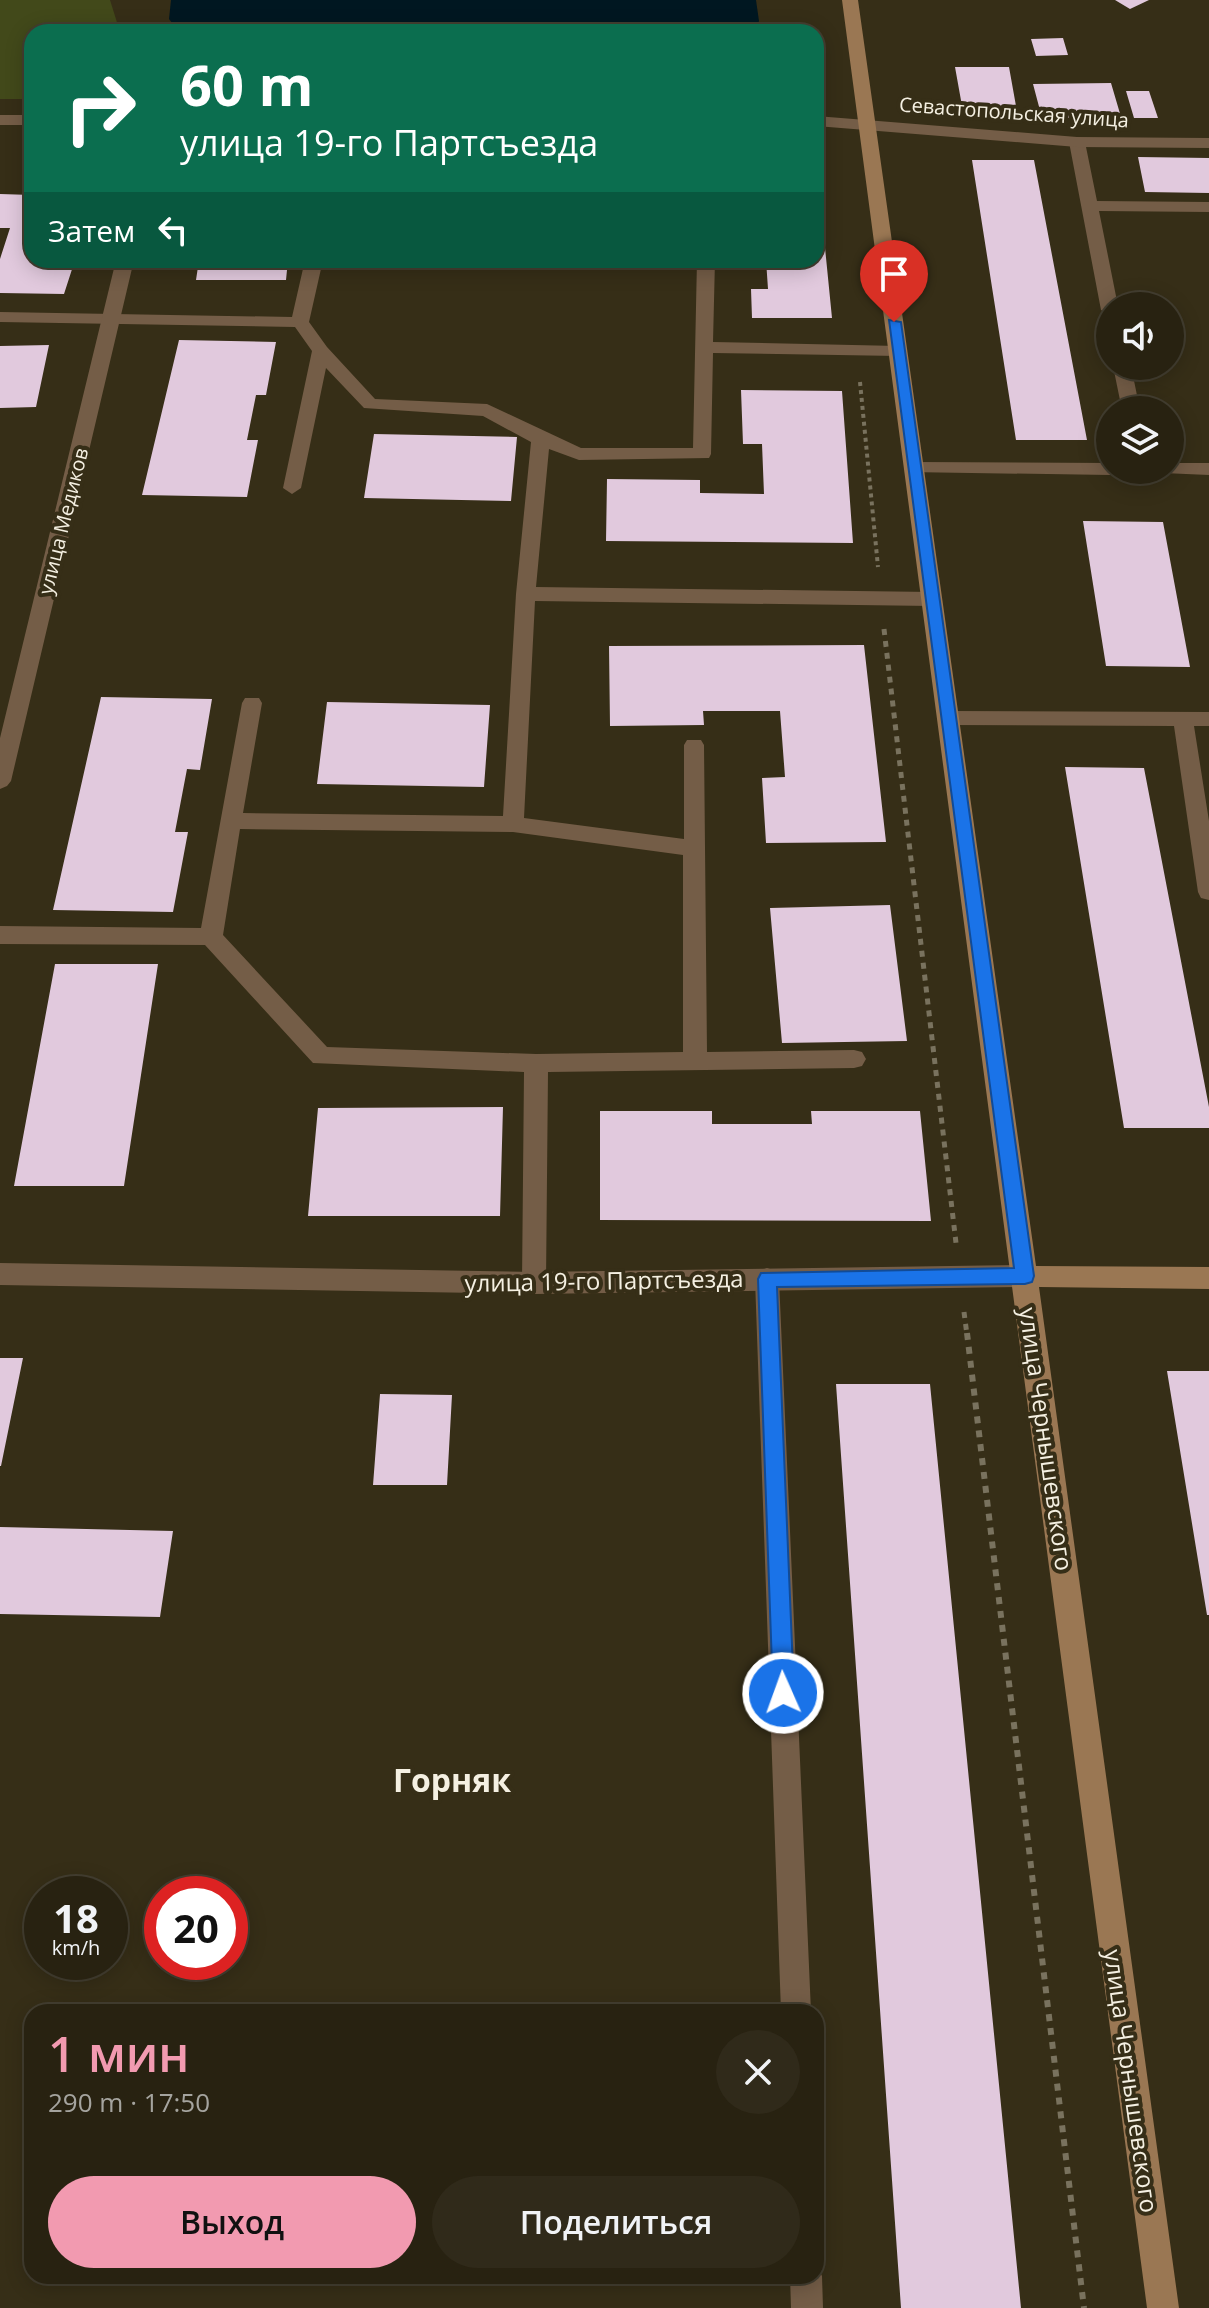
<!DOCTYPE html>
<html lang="ru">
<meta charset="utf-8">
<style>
:root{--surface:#282211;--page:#302a1a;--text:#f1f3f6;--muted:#a5a49f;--line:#443f31;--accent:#f29ab0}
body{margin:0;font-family:"Open Sans",sans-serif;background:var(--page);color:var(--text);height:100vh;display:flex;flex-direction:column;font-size:30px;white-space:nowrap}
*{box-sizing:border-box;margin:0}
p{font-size:26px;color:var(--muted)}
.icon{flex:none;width:44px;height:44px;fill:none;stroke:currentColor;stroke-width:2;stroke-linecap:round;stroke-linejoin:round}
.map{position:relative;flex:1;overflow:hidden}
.sheet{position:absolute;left:24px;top:2004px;width:800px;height:280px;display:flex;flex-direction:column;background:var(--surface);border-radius:24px;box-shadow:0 4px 20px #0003,0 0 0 2px var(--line)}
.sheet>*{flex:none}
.guide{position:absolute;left:24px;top:24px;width:800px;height:244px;border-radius:24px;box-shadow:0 4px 20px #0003,0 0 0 2px var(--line);background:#0b6e4f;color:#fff;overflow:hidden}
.tools{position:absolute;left:1096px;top:292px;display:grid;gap:16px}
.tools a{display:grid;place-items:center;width:88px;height:88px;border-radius:50%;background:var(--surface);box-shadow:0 4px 20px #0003,0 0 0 2px var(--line);font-size:40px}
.speed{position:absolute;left:24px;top:1876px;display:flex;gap:16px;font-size:40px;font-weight:700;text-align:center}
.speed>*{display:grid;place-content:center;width:104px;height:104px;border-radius:50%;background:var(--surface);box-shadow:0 4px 20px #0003,0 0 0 2px var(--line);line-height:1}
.speed small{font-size:20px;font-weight:400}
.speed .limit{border:12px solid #d22;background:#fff;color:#111}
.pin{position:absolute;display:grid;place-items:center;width:68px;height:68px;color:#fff;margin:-82px -34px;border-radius:50% 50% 50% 0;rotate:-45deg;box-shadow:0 0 8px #0007}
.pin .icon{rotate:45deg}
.me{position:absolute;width:88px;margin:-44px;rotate:358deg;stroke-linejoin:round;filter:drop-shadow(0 0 6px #0008)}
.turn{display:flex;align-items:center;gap:28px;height:168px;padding:0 24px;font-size:36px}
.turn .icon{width:104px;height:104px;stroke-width:2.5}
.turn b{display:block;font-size:56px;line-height:68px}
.then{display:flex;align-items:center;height:76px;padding:0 24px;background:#0003;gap:16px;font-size:30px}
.round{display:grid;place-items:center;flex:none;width:84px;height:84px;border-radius:42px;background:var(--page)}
.head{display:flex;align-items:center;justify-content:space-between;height:136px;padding:0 24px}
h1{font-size:48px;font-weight:600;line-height:60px;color:var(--accent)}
.action{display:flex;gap:16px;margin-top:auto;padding:16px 24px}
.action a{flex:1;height:92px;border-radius:48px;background:var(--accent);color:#111;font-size:32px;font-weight:600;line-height:92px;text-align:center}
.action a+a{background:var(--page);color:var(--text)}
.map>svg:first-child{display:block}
.green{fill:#42491a}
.water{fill:#001721}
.building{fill:#e1c9dd}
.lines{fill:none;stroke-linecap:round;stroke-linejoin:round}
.path-far2{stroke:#79725e;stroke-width:4;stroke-dasharray:4 4;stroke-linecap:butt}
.path-far1{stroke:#79725e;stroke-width:5;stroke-dasharray:6 6;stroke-linecap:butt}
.path{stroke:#79725e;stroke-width:6;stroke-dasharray:7 7;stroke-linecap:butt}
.lane{fill:#745d47;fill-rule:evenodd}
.street{fill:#745d47;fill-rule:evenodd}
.secondary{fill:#9a7753;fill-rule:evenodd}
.route{fill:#1a73e8;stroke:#114b97;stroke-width:2}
.labels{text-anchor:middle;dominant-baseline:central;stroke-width:8;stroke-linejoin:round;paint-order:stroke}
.far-street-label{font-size:20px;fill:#f5f0e2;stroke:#362e17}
.street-label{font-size:24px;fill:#f5f0e2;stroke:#362e17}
.district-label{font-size:32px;font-weight:bold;fill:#f5f0e2;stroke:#362e17}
</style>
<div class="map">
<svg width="1209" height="2308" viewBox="0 0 1209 2308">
<rect width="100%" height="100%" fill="#362e17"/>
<path class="green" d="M0,0H110L120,32H32V99H0Z"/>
<path class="water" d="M171,0H756L759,21L755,32H179L169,19Z"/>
<path class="building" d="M1115,0H1149L1130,9Z
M1063,38L1068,55L1036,56L1031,39Z
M955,67H1009L1016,106H962Z
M1111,83L1121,117L1042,118L1033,84Z
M1126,91H1149L1158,118H1134Z
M816,157L832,318H752L751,289H768L766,260H816Z
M1138,157L1209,158V193L1145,192Z
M972,160H1034L1087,440H1016Z
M0,194L32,195V260H75L64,294L0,293V259L10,228H0Z
M199,260H288L286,280H196Z
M179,340L276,342L266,395H256L247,440H258L247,497L142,495Z
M49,345L36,407L0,408V346Z
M741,390L842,391L853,543L606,541L607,479L700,480V493L764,494L762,444H743Z
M374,434L517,437L511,501L364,498Z
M1083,521L1163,522L1190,667L1106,666Z
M864,645L886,842L766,843L762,778L785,777L780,711H703L704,725L610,726L609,646Z
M101,697L212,699L200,770L187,769L175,832H188L173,912L53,910Z
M327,702L490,705L484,787L317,784Z
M1065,767L1144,768L1209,1107V1128H1124Z
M890,905L907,1041L782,1043L770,908Z
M55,964H158L124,1186H14Z
M503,1107L500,1216H308L318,1108Z
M600,1111H712V1124H812L811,1111H920L931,1221L600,1220Z
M0,1358H23L1,1466H0Z
M1167,1371H1209V1615H1207Z
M836,1384H930L1021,2308H901Z
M380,1394L452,1395L447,1485H373Z
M0,1527L173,1531L160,1617L0,1614Z"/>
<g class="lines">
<path class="path-far2" d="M860,382L878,567"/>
<path class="path-far1" d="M884,629L956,1243
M964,1312L967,1335"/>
<path class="path" d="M967,1333L1084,2308"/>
<path class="lane" d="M1077,137L1085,142L1097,201L1209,202V212L1099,211L1118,306H1110V315L1101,310L1069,142Z
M305,260H323L309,322L327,347L375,399L487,404L581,448H693L697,260H715L713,342L898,346L907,351L898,356L713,353L711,454L709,458L579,460L549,449L536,587L932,592L942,599L932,606L535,601L524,818L684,839V745L687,740H701L704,745L707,1052L854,1050L862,1052L866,1059L862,1066L854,1068L548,1072L546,1283L543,1291L534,1294L525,1291L522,1283L524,1072L313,1063L205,945L0,944V926L201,928L242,703L245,698H259L262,703L243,813L503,816L516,594L531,442L483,416L364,408L326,368L301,488L292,494L283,488L312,351L295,327L0,322V312L292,317ZM240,829L513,832L683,855V1052L536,1054L327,1047L223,935Z
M1113,366H1131L1140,410H1122Z
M915,462L1110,463V470H1119L1110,475L908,472L906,468Z
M1170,463H1209V475L1163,473L1161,470H1170Z
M949,711L1209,712V726H1194L1209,821V900L1201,898L1198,892L1174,726L949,725L942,723L939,718L942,713Z
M767,1268L776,1271L779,1279L811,2012H781L755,1279L758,1271Z
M816,2264L822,2276L823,2308H791L790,2276H816Z"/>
<path class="street" d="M0,115H32V125H0Z
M816,116L1077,137L1209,138V148L1077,147L816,126Z
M116,260H134L11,781L7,786L0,789V738Z
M0,1263L534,1272L1025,1265L1034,1268L1037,1276L1034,1284L1025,1287L534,1294L0,1285Z"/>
<path class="secondary" d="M842,0H858L1036,1266L1209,1267V1289L1039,1287L1179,2308H1147Z"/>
</g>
<path class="route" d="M889,320L901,322L1034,1276L1032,1282L1025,1284L777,1287L794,1693L791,1700L783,1703L776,1700L773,1693L758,1279L761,1273L1014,1268Z"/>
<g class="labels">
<g class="far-street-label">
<text transform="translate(1014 112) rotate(4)">Севастопольская улица</text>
<text transform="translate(63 521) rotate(-76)">улица Медиков</text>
</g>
<g class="street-label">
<text transform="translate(604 1280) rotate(-1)">улица 19-го Партсъезда</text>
<text transform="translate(1047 1439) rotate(82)">улица Чернышевского</text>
<text transform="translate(1132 2081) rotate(82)">улица Чернышевского</text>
</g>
<g class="district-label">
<text x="452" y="1779">Горняк</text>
</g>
</g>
</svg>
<div class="tools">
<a><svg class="icon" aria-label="sound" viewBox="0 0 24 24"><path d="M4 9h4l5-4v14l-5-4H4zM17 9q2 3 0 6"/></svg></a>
<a><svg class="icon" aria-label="layers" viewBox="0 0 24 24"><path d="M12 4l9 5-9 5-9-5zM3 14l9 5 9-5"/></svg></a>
</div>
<div class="speed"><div>18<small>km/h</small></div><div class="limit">20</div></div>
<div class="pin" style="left:894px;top:322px;background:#d93025"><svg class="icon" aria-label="arrive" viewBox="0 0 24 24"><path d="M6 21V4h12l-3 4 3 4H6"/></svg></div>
<svg class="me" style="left:783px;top:1693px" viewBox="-20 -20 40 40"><circle r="17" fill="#1a73e8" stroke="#fff" stroke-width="3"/><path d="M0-11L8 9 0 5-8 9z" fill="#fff"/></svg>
<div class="guide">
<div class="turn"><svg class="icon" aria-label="right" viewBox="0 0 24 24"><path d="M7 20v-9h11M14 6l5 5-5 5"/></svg><div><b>60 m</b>улица 19-го Партсъезда</div></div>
<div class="then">Затем<svg class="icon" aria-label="left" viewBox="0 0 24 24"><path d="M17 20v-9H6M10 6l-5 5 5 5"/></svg></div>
</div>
<section class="sheet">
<div class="head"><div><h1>1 мин</h1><p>290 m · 17:50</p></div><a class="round"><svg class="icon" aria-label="close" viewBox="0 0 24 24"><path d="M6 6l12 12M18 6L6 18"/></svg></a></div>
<div class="action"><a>Выход</a><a>Поделиться</a></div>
</section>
</div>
